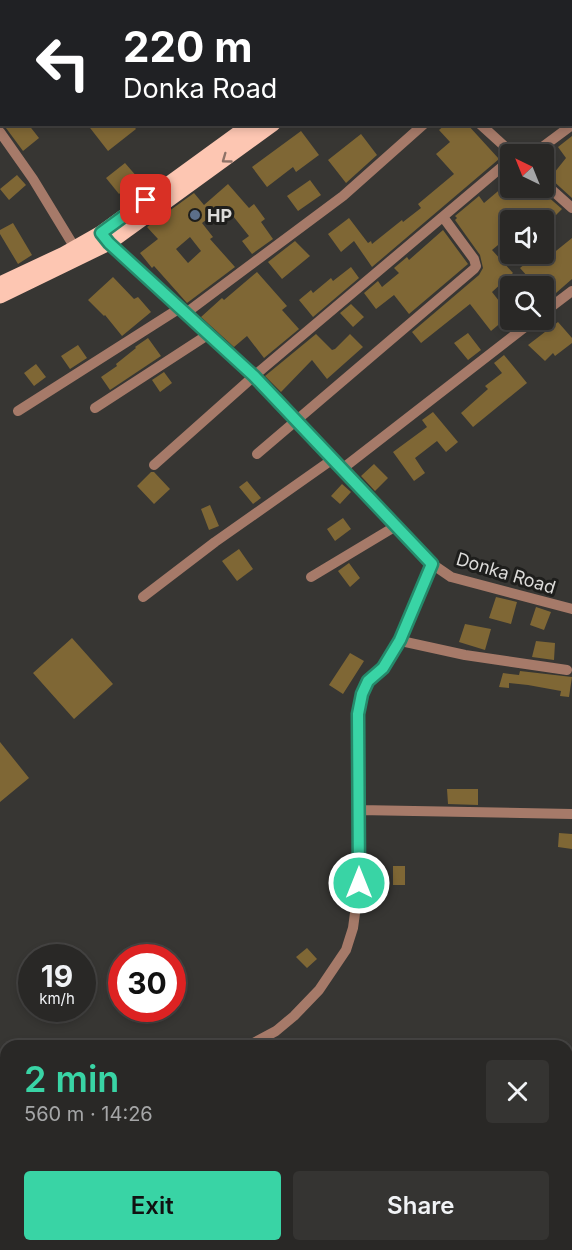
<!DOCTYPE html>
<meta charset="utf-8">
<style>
:root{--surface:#292826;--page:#353432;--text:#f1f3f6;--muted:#a5a6a7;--line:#454443;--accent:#39d4a5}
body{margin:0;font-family:Inter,sans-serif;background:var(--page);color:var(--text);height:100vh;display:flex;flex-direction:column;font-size:22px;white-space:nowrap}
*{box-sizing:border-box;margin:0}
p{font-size:20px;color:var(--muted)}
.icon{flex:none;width:33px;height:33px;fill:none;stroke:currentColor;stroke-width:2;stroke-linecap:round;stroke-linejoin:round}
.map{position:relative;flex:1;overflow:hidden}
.panel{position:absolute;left:0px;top:1040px;width:573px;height:212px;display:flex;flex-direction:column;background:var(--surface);border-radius:18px 18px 0 0;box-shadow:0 3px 9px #0003,0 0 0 2px var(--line)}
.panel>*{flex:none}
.hud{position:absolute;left:0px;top:0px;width:573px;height:126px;box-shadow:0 3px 9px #0003,0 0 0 2px var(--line);background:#202124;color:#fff;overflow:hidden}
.needle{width:39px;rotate:317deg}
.controls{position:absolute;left:500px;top:144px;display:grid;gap:12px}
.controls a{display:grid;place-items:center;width:54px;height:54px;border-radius:6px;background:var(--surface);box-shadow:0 3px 9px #0003,0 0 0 2px var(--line);font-size:30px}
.speed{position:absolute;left:18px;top:944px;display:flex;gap:12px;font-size:30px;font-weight:700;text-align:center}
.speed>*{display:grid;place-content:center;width:78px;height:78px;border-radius:50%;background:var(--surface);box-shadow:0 3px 9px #0003,0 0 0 2px var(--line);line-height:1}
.speed small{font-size:15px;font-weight:400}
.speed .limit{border:9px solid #d22;background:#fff;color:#111}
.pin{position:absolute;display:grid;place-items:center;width:51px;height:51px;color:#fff;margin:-26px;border-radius:12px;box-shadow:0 3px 9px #0006}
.me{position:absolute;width:66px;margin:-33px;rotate:0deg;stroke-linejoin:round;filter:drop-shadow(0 0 4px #0008)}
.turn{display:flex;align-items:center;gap:21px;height:126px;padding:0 24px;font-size:27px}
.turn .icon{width:78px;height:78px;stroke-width:2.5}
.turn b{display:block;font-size:42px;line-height:51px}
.round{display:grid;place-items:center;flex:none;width:63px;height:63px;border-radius:6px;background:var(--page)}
.summary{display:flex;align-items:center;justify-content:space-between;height:102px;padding:0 24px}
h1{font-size:36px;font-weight:600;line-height:45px;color:var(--accent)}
.primary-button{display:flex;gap:12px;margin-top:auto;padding:12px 24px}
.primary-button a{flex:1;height:69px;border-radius:6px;background:var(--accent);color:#111;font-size:24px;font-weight:600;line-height:69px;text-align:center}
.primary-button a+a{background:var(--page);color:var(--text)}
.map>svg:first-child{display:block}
.building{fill:#7f6735;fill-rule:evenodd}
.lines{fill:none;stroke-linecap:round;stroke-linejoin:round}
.minor{stroke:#a67a69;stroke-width:10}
.primary{stroke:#fdc6b2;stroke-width:15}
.oneway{stroke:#8e7267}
.route-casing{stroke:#258a6b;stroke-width:15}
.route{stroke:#39d4a5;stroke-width:10}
.service-dot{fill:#5c6f8a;stroke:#1e1e1c;stroke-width:2}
.labels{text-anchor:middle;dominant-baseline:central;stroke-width:6;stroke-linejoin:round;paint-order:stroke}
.poi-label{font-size:18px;font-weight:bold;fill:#dcdbd9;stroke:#1e1e1c;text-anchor:start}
.street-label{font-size:18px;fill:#dcdbd9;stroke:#1e1e1c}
</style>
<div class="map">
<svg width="572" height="1250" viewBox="0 0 572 1250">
<rect width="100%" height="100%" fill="#373633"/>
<path class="building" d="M28,124L39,138L23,151L6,128L1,124Z
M87,124H132L136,129L108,151Z
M446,124H467L499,159L372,267L354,241L341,252L328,234L349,218L368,243L371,241L372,244L402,220L403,222L421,208L418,204L454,174L436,154L450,142L439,130Z
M301,131L319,155L296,172L293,167L267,187L252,167Z
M361,134L377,155L346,183L328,160Z
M572,136V198L550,178L566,158L558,147Z
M125,163L138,178L119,194L106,178Z
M17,175L26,185L9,200L0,189Z
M310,180L321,195L298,211L287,196Z
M510,181V188H538L562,209L543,228V220H510V235L492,250L513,273L492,292L510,315L491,331L470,304L421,343L412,332L479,275L483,268L480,255L455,220L457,218L455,216L479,196L484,203Z
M228,184L249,208L254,204L265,219L261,222L273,239L252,254L242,241L249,236L233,216L231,218L222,208L202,223L213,237L210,239L235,267L187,303L154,266L152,268L140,253L158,239L147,227L194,193L204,205ZM190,237L201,251L188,263L176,249Z
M13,223L32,255L18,264L0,234V230Z
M443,230L468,264L409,314L394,295L376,309L364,293L378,281L382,287L399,273L394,268L407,257L409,260Z
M572,238V279L548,300L543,295V286H536L520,268L537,254H542L546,259Z
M295,241L310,256L282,279L268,262Z
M351,267L359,278L313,317L299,300L311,290L313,293L331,278L333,281Z
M257,272L287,306L282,310L299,329L264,358L247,336L234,347L201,317L222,298L224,300Z
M113,277L134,299L138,297L151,312L122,336L105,315L104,316L88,300Z
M351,304L364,317L353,327L340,313Z
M558,322L572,338V343L555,356L553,353L545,361L528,345Z
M468,333L481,350L468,360L454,343Z
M316,334L332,350L335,349L350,334L363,347L327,379L312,360L281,392L265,376Z
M148,338L161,356L110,390L101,377L117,366L116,364L136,348L135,347Z
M78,345L87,358L70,369L61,356Z
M504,355L527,383L473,427L461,413L488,389L485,386L502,373L494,363Z
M36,364L46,377L34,386L24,373Z
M164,372L172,383L160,392L152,380Z
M433,412L458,442L446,452L437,441L415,458L425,473L414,481L393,452L427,427L422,420Z
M374,464L388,478L375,491L361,476Z
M151,472H154L170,489L154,504L137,486Z
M247,481L261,498L253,504L239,487Z
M342,484L351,492L340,504L331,496Z
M210,505L219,526L209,530L201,509Z
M343,518L351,529L335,541L327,529Z
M239,549L253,569L237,581L222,561Z
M349,563L360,578L350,587L338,571Z
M496,597L517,602L511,624L489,618Z
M536,607L551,612L544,630L530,625Z
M465,624L491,629L485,650L459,642Z
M72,638L113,684L74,719L33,673Z
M536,641L555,643L554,660L532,657Z
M350,653L364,661L343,694L329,685Z
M520,671L572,677L569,697L560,696L561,691L528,685L509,683V688L499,687L503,673L519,675Z
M0,742L29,778L0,802Z
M447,789H478V805L448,804Z
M559,833L572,834V849L558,847Z
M393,866H405V885H393Z
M307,948L317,959L307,968L296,957Z"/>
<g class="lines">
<path class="minor" d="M356,0L357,2
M44,2L46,0
M0,46L2,45
M480,124L513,154
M0,132L33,179L75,248
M533,154L572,125
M543,182L572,208
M106,239L254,376L432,564L451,577L572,609
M186,313L343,196L424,124
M543,313L572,291
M95,408L209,334
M18,411L180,308
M257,454L474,269L476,266L474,259L443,217
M154,465L254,376L510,160
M342,469L534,320
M311,577L396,526
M143,597L215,542L333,459
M401,641L465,655L567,670
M359,810L572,814
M248,1046L276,1031L294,1016L319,990L346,950L353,928L359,883L358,715L362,694L368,681L383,668L401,641L432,564
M0,1117L6,1112"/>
<path class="primary" d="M420,2L422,0
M441,2L443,0
M0,284L64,254L101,233L251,124
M0,296L109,243L273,124"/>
</g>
<defs><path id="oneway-chevron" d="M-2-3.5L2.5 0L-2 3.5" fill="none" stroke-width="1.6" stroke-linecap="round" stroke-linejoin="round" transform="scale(1.5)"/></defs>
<use class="oneway" href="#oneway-chevron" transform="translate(226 159) rotate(144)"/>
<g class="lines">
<defs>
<path id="route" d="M146,200L101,233L109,243L254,376L432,564L400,640L383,668L368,681L362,694L358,714L359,883"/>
</defs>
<use href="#route" class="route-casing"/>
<use href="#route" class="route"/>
</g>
<circle class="service-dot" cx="195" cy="215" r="6"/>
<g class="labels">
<g class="poi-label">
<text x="207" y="215">HP</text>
</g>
<g class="street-label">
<text transform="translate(506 573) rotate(17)">Donka Road</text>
</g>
</g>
</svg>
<div class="controls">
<a><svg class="needle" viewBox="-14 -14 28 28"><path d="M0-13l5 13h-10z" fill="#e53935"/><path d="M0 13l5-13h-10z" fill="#a5a6a7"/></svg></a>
<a><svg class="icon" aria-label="sound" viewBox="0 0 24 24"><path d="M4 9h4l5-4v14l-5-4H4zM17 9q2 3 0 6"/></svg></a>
<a><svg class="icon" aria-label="search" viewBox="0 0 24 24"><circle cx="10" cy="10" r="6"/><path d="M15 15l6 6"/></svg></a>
</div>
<div class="speed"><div>19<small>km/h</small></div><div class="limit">30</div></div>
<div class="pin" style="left:146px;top:200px;background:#d93025"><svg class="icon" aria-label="arrive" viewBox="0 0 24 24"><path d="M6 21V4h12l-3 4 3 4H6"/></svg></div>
<svg class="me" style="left:359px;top:883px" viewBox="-20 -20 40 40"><circle r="17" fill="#39d4a5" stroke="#fff" stroke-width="3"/><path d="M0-11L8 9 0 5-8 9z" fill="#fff"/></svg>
<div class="hud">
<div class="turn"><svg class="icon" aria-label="left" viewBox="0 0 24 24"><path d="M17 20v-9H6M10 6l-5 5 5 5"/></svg><div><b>220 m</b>Donka Road</div></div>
</div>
<section class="panel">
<div class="summary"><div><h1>2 min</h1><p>560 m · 14:26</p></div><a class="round"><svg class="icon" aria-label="close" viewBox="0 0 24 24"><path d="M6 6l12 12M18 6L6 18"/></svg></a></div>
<div class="primary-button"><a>Exit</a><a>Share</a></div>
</section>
</div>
